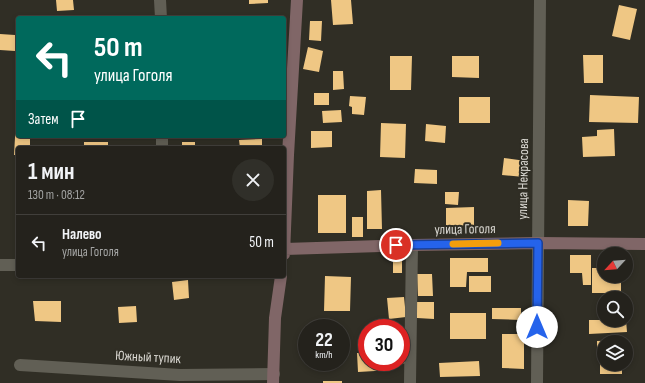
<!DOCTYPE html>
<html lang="ru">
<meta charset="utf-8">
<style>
:root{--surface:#24221c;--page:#302f29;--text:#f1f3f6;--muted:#a3a4a3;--line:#413f3b}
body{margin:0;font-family:"Sofia Sans Condensed",sans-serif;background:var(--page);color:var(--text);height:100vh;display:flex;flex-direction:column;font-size:15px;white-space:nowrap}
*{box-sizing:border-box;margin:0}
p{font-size:13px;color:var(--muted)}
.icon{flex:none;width:22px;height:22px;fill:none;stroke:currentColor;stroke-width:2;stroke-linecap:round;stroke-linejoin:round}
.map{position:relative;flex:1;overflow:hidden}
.panel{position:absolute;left:16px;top:146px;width:270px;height:132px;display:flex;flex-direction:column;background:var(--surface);border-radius:4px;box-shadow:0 2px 6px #0003,0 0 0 1px var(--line)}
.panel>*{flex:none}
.banner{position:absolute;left:16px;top:16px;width:270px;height:122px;border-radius:4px;box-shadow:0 2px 6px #0003,0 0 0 1px var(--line);background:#00695c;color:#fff;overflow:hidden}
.needle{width:26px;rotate:244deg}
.controls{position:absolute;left:597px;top:247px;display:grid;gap:8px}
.controls a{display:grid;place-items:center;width:36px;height:36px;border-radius:50%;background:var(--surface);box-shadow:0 2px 6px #0003,0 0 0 1px var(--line);font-size:20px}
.speed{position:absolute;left:298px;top:319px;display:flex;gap:8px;font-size:20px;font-weight:700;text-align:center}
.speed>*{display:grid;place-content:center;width:52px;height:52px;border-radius:50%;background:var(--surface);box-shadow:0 2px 6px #0003,0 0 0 1px var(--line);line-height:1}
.speed small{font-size:10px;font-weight:400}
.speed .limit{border:6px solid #d22;background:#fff;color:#111}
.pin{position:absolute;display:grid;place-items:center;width:34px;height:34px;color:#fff;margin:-17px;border:2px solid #fff;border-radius:50%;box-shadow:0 1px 4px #0007}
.me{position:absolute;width:44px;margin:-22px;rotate:0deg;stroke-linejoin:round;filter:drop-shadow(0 0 3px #0008)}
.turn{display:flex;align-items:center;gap:14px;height:84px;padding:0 12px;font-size:18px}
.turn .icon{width:52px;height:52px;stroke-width:2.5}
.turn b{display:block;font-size:28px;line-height:34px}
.then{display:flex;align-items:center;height:38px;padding:0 12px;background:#0003;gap:8px;font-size:15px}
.round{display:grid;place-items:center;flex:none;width:42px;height:42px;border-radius:21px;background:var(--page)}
.overview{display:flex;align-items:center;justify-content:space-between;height:68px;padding:0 12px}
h1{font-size:24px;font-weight:700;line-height:30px}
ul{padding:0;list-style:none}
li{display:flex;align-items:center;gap:12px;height:56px;padding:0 12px;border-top:1px solid var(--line)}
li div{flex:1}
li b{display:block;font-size:15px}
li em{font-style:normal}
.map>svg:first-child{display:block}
.building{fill:#efc784}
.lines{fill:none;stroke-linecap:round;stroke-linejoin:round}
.street{stroke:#615f55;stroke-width:12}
.secondary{stroke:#806667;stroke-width:12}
.route-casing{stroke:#184099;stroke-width:10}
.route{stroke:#2563eb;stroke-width:7}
.slow{stroke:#f59e0b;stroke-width:7}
.labels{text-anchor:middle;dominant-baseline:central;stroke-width:4;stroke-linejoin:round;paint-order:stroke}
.street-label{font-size:14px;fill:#dbd9d3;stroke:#302e25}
</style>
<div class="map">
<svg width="645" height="383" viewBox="0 0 645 383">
<rect width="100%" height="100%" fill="#302e25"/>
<path class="building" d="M56,0H73L74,10L57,11Z
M249,0H268V3L249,4Z
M331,0H351L353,24L333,25Z
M619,5L637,9L630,40L612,36Z
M310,21H322L321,41L309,40Z
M0,34L15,35V51L0,50Z
M308,47L323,51L319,72L303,69Z
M583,55H603V83H584Z
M390,56H412L411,90H390Z
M452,56H479V78L452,77Z
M333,71H343L344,89L333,90Z
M314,93H329V105H314Z
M590,95L639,97L638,123L589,122Z
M350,96L366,97L364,115L352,114V107L349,106Z
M459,97H490V123H459Z
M341,110L342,122L323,123L322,111Z
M16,120H18V136H30V148H18V155H14Z
M381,123L406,124L405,158L380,157Z
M426,124L446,126L445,143L425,141Z
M614,129L615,156L583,157L582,137L597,136V130Z
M311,131H332V147L311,148Z
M262,139V148H240L239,140Z
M84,142H108V148H84Z
M182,142H195V148H182Z
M504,158L526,161L524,177L502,175Z
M415,169L437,170V184L414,183Z
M381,190L382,229H367V191Z
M445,192H459L458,205L445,204Z
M318,195H346V233H318Z
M568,200L589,201L588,226H568Z
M474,207V225L446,226V208Z
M352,217H363V237H352Z
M570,255H591V285H583L582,273H570Z
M393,257H402V273H393Z
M450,258H488V272H467L466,287H450Z
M592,268H604V276H621V293H592Z
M417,274H432L433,296H418Z
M325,276L351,277L350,311H324Z
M469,276H491V292H469Z
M188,280L189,298L174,300L172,282Z
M404,297L406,317L389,319L387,298Z
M33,301H61V322L35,321Z
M417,302H434V319L417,318Z
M136,306L137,322L119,323L118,307Z
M492,308H521V320L492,319Z
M450,313H486V339H450Z
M589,320H626L627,332L589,334Z
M311,323L327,326V328H310Z
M502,334H524V369L502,368Z
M626,340V342H604V354H597V341Z
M401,343H407V363L399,364V362H401Z
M357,353H367V362H392V370L358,372Z
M600,358H604V364H622V374H600Z
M479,361L480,376L440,377L439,363Z
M323,381H342V383H323Z"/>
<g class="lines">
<path class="street" d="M160,0L161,18
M162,136V148
M0,265H18
M20,365L180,375L274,374
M410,383L412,245
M537,383L540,0"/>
<path class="secondary" d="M285,249L412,245L538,243L645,244
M284,254L288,155L297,0
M273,383L275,318L281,276"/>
</g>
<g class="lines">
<defs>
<path id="route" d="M396,245L538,243L537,327"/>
</defs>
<use href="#route" class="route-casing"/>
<use href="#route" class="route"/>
<path class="slow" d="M453,244L498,243"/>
</g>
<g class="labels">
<g class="street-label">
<text transform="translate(523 179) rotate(-89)">улица Некрасова</text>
<text transform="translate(465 229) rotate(-1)">улица Гоголя</text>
<text transform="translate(148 357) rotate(3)">Южный тупик</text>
</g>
</g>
</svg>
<div class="controls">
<a><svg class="needle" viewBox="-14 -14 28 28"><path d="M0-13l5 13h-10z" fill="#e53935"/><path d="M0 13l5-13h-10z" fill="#a3a4a3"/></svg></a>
<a><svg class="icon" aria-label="search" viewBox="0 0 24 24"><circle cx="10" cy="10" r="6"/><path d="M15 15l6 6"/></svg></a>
<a><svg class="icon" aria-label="layers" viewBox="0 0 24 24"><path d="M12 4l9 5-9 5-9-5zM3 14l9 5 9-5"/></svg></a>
</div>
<div class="speed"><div>22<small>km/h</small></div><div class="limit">30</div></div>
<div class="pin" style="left:396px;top:245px;background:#d93025"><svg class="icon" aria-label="arrive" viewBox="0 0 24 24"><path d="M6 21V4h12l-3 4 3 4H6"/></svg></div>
<svg class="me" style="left:537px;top:327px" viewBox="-20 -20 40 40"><circle r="19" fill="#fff"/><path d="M0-13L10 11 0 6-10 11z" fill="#2563eb"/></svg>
<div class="banner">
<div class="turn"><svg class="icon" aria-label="left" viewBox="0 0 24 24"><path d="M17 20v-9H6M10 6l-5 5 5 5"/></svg><div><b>50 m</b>улица Гоголя</div></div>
<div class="then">Затем<svg class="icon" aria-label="arrive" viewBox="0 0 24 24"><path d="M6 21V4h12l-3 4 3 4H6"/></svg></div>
</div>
<section class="panel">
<div class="overview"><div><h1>1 мин</h1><p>130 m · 08:12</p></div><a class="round"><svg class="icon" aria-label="close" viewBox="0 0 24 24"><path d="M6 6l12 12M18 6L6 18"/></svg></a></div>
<ul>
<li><svg class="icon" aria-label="left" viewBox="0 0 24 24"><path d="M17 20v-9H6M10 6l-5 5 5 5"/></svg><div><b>Налево</b><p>улица Гоголя</p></div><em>50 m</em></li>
</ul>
</section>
</div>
